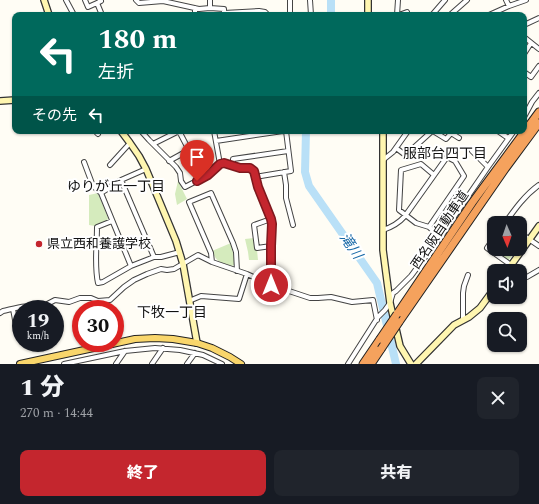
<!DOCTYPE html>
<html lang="ja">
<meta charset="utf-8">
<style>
:root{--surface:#171b24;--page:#20242c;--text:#f1f3f6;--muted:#9ea1a6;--accent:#c4262e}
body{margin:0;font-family:Spectral,"Noto Sans JP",serif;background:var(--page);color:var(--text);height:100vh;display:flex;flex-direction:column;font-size:15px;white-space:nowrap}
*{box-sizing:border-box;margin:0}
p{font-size:13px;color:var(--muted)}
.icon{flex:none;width:22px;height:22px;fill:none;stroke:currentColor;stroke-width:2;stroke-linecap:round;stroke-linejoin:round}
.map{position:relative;height:364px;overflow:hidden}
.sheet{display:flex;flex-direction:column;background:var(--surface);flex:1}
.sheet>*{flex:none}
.hud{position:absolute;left:12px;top:12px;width:515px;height:122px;border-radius:8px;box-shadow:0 1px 3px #0004;background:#00695c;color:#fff;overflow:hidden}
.needle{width:26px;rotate:178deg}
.buttons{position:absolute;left:487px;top:216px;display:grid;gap:8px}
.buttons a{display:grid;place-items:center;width:40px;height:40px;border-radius:8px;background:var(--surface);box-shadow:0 1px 3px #0004;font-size:20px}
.speed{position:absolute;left:12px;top:300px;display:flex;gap:8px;font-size:20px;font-weight:700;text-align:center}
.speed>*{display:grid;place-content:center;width:52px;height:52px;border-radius:50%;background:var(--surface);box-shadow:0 1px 3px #0004;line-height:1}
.speed small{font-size:10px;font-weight:400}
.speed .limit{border:6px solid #d22;background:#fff;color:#111}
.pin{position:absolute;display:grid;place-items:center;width:34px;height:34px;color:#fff;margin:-41px -17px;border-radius:50% 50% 50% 0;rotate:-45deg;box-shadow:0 0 4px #0007}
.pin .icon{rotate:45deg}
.me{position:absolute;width:44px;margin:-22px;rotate:0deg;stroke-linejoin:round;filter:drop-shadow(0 0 3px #0008)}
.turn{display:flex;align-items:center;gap:14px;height:84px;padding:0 20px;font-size:18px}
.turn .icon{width:52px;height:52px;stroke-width:2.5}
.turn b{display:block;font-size:28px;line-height:34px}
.then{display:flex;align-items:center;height:38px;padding:0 20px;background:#0003;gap:8px;font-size:15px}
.round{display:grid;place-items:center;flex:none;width:42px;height:42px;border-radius:8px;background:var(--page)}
.summary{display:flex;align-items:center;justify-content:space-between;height:68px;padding:0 20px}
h1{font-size:24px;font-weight:800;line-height:30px}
.cta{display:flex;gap:8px;margin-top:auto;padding:8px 20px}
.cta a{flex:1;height:46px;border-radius:8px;background:var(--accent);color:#fff;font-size:16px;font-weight:800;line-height:46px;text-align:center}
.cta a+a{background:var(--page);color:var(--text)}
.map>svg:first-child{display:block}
.green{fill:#d5ebbd}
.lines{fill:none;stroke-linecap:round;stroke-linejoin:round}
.river{stroke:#b9e0f7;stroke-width:8}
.street-casing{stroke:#444;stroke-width:6}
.secondary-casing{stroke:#333;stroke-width:8}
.primary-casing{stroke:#222;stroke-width:8}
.highway-casing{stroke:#222;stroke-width:9}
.street{stroke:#fff;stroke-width:4}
.secondary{stroke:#fff6b0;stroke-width:5.5}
.primary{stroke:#f9d66b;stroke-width:6}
.highway{stroke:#f5a25d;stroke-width:7}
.highway-bridge-casing{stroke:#222;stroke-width:9;stroke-linecap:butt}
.highway-bridge{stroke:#f5a25d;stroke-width:7}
.route-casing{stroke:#7f191e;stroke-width:10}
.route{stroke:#c4262e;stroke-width:7}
.poi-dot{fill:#c4262e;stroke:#fff;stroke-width:1.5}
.labels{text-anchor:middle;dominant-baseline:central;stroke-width:4;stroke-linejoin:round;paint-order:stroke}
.street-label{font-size:13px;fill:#111;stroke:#fff}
.poi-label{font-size:13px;fill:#111;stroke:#fff;text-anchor:start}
.neighbourhood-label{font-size:14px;fill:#111;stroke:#fff}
.water-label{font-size:14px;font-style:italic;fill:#1768a6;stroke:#fff}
</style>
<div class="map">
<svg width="539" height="364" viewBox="0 0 539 364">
<rect width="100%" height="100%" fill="#fffdf5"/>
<path class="green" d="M178,181L187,199L177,205L175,194Z
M98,193L108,218L107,221L95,226L89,225V195Z
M254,238L255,250H257L258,260H249L248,252L245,239Z
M494,241V249H517L508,261L489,248Z
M231,243L233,253L235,264L232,266C220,262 217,263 212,251Z"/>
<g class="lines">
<path class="river" d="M331,0V15
M306,131L305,172L309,186L377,283L396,364"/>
<defs>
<path id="street" d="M66,0L74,15
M85,0L88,7L97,3L102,15
M136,0L139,3L163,1L199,9L210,8L224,9V15
M290,0V15
M310,0L311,15
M506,0L509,6
M97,3L101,1L100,0
M210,8V0
M224,13L259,11L265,12L268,15
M195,15V8
M397,15L398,0
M399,15L407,12
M432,15L445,0
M450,15L467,0
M489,15L509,6L526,0
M524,25L539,18
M524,37L539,49
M524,54L531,43
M524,72L531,77L539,66
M524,117L532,102L539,93
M95,131L98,134
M141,131L149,140L176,167L180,173L181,181L185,187L208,175L220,164L224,163L240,168H250L252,170L255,177L258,187L272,224L271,246V285
M214,131L220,164
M498,131L508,138
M451,133L459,138
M216,141L283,131
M153,144L177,132L180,133L203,177
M396,148L404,154L409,152L431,132L433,131L446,139L453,131
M472,151L488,167
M383,160L393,152L408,131
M169,161L189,150
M84,162L93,186L101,193
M110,165L130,143
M233,166V159L288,151
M284,172L286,185V198L293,225
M434,175L421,164L401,170L399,210L416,223L429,227L440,237
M255,177L291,171L286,131
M121,180L154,257
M112,221L97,227C97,246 94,265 98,283L103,282L131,266L154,257H161L180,252
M505,223C515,209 525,195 539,185
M383,230C392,227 399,223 405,216L447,157L455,161L464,176L429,227
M520,233L539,246
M494,238L487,248L511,265
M271,246L257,248L254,225L271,219
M212,262L211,253L189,202L211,193L233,243L236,252L237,271
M131,266L101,193L121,180L146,169
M523,274L527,277L539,270
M189,301L201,296L239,299L247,274
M13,309L17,331
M38,309L55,300L69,302L80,298H91L98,301L110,300L124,287L134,280L147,274L161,269L167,270L174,269L198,255L212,262L247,274L271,285L310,298H318L331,297L352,302L373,300L377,320
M0,313L3,311C13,309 30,303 38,309
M463,320V293L464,286L468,275
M64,364L125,351L155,348L180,350L203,355L222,364
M116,364L125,351
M152,364L163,348
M187,364L195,353
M348,364L378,317L385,310L390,303L393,293L396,291L411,276L440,237L488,167L514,131"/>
<path id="secondary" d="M44,0L49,15
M368,0V15
M0,101L15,100
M121,131L130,143L139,156L146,169L176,241L183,264L197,343
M383,131V250L386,273L390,303L400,346L411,364
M507,271L539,226
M416,364L454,325L469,317L480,308L494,289"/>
<path id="primary" d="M20,364L135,339L155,338L173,339L197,343L212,348L230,357L241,364"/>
<path id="highway" d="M397,314L472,203L539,112
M399,322L505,169L539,123
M363,364L380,339
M371,364L381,349"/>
</defs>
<use href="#street" class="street-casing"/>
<use href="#secondary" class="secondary-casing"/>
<use href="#primary" class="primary-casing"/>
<use href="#highway" class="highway-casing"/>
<use href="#street" class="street"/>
<use href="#secondary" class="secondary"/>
<use href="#primary" class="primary"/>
<use href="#highway" class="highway"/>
<defs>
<path id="highway-bridge" d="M380,339L397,314
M381,349L399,322"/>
</defs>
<use href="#highway-bridge" class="highway-bridge-casing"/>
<use href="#highway-bridge" class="highway-bridge"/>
</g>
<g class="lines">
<defs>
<path id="route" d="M197,181L208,175L220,164L224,163L240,168H250L254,171L258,187L271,219L272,224L271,246V285"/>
</defs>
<use href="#route" class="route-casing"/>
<use href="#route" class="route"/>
</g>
<circle class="poi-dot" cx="39" cy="244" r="4"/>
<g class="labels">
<g class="street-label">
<text transform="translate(440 230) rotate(-56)">西名阪自動車道</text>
</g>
<g class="poi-label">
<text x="47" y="244">県立西和養護学校</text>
</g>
<g class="neighbourhood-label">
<text x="445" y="153">服部台四丁目</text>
<text x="116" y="186">ゆりが丘一丁目</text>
<text x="172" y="312">下牧一丁目</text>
</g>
<g class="water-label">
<text transform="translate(351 246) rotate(55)">滝川</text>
</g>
</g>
</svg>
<div class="buttons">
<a><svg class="needle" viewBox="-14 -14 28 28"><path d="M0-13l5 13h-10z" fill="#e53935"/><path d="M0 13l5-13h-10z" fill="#9ea1a6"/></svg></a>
<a><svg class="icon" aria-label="sound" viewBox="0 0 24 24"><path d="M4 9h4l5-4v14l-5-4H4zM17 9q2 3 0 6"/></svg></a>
<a><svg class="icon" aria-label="search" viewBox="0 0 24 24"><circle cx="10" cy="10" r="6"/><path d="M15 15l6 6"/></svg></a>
</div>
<div class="speed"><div>19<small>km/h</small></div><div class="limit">30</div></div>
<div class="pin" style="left:197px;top:181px;background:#d93025"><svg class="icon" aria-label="arrive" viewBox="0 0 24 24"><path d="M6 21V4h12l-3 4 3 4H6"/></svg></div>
<svg class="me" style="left:271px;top:285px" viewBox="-20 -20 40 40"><circle r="17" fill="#c4262e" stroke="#fff" stroke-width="3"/><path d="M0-11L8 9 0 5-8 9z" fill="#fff"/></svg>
<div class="hud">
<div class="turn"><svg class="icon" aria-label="left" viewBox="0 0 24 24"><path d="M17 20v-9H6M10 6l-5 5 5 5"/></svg><div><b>180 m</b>左折</div></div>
<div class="then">その先<svg class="icon" aria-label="left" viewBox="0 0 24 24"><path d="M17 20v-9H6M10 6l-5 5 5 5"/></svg></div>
</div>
</div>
<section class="sheet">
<div class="summary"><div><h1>1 分</h1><p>270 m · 14:44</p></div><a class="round"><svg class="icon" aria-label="close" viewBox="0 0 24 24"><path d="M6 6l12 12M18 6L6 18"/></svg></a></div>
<div class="cta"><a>終了</a><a>共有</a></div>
</section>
